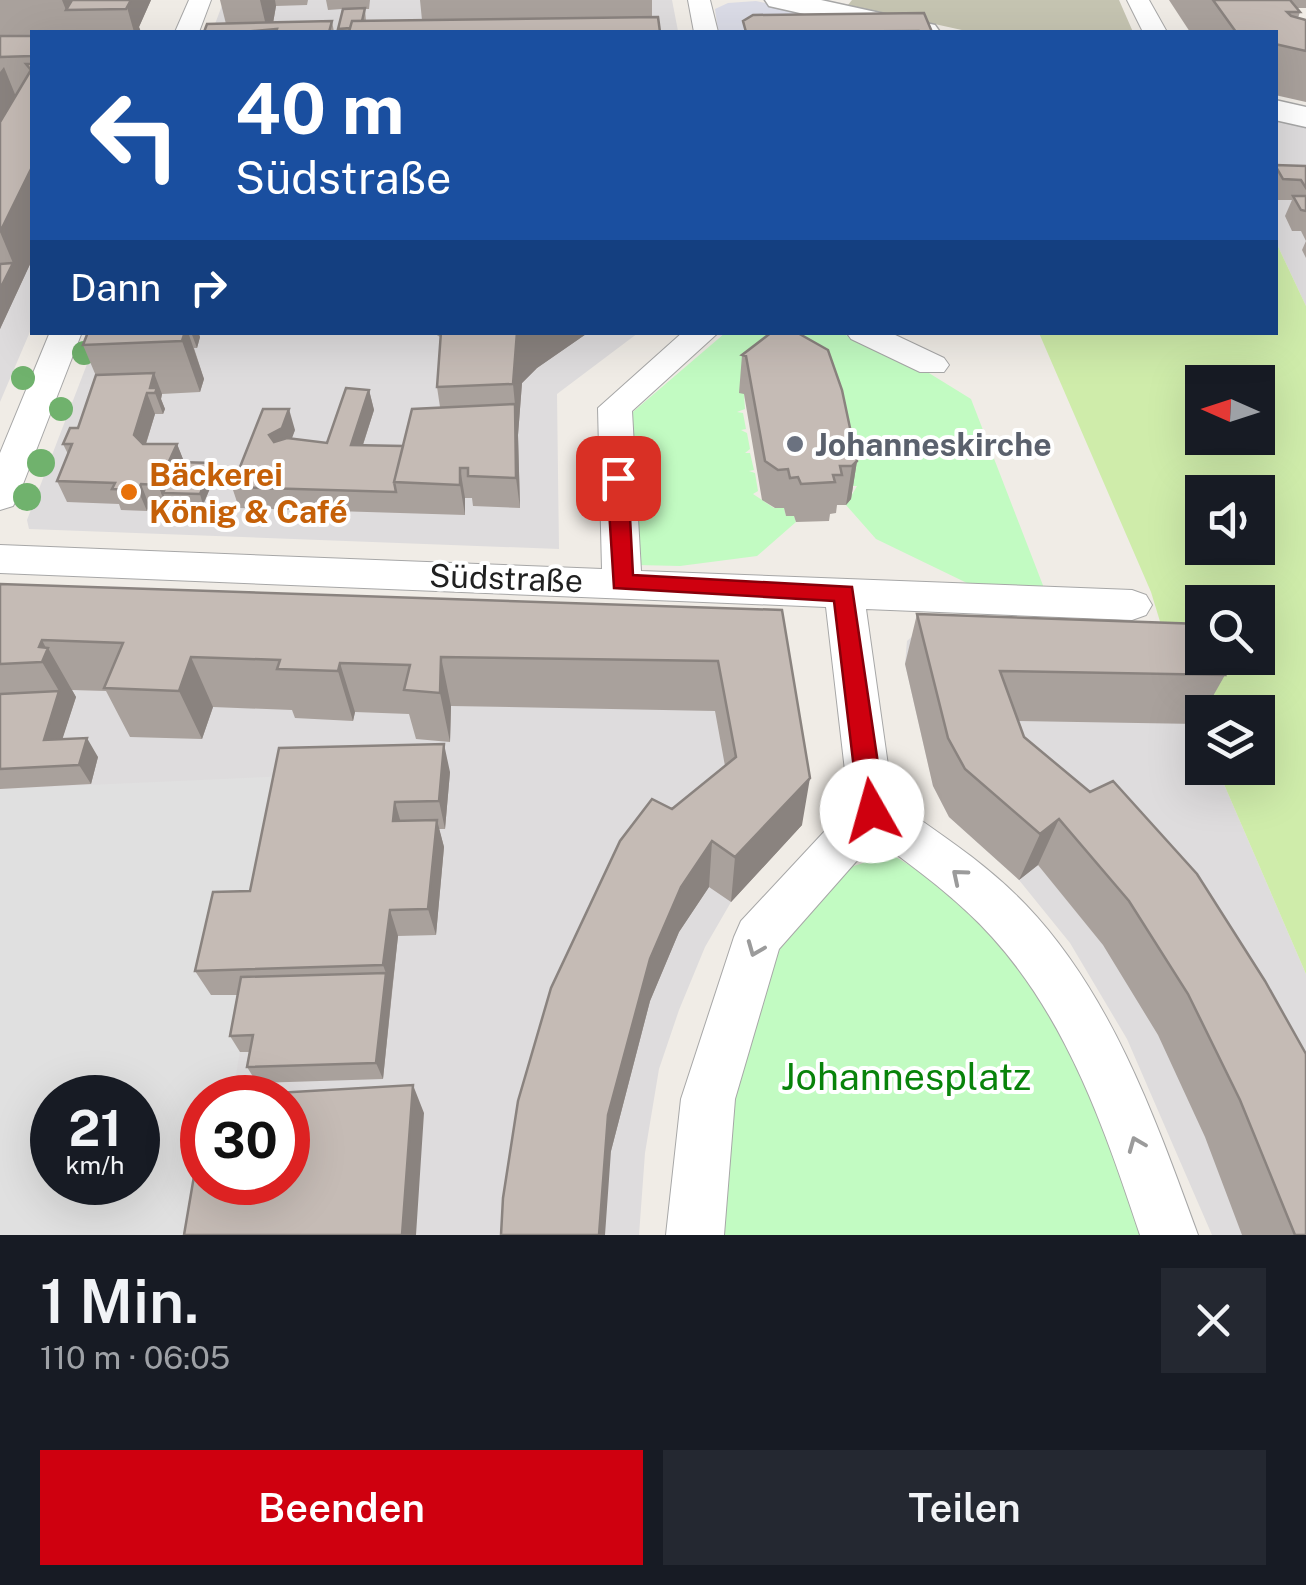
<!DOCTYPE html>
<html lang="de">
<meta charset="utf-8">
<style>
:root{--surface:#171b24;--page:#242831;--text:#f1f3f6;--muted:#9ea1a6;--accent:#cf000f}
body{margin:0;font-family:"Public Sans",sans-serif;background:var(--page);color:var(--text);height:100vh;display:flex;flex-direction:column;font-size:38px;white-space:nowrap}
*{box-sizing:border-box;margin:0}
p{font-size:32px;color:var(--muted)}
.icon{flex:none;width:55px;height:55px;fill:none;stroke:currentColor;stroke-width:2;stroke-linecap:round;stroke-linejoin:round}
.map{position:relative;height:1235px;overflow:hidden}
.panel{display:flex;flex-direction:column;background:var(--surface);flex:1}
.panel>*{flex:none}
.hud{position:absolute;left:30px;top:30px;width:1248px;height:305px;border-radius:0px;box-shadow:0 10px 40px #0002;background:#1a4fa0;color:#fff;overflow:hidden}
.needle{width:65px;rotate:273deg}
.buttons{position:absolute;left:1185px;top:365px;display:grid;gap:20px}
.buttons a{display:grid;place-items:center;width:90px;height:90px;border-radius:0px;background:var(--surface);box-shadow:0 10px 40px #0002;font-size:50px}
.speed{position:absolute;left:30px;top:1075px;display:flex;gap:20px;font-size:50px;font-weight:700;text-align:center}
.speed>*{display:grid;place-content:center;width:130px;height:130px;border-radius:50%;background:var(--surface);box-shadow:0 10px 40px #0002;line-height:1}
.speed small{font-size:25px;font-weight:400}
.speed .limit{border:15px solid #d22;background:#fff;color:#111}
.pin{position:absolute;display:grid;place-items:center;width:85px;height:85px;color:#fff;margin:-42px;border-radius:20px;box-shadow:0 5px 15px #0006}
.me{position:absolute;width:110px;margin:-55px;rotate:353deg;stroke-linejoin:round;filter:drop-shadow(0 0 8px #0008)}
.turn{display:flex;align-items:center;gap:35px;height:210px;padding:0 40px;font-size:45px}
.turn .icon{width:130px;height:130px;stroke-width:2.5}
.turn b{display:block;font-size:70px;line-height:85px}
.then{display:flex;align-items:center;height:95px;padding:0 40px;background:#0003;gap:20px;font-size:38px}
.round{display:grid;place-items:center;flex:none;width:105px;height:105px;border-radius:0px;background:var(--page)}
.summary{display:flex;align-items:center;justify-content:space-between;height:170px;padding:0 40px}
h1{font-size:60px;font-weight:600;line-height:75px}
.primary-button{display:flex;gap:20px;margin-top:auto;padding:20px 40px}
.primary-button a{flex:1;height:115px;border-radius:0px;background:var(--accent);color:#fff;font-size:40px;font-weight:600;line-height:115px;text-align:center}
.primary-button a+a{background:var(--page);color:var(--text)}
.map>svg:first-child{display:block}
.residential{fill:#dedcdd;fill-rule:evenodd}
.construction{fill:#c5c4b1}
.grass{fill:#cfecaa;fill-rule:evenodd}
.park{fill:#c2fbc2}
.parking{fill:#e0e0e0;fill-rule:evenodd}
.plaza{fill:#dadbe6}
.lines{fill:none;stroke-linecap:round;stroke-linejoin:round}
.minor-casing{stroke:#a7a7a7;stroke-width:2}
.tertiary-casing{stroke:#a7a7a7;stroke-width:3}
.minor{fill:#fff;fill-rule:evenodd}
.tertiary{fill:#fff;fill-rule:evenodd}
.tree{fill:#70b26d}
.wall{fill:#a9a19c}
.shaded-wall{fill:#8a837f}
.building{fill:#c5bbb5;stroke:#8a837f;stroke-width:2.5}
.oneway{stroke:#9b9b9b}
.route{fill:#cf000f;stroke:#87000a;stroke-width:2.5}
.worship-dot{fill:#6b7280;stroke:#fff;stroke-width:4}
.food-dot{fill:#e8710a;stroke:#fff;stroke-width:4}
.labels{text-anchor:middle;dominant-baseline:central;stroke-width:8;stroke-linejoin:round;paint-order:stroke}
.worship-label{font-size:32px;font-weight:bold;fill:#5b616d;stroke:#fff;text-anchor:start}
.food-label{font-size:32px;font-weight:bold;fill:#c56008;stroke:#fff;text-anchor:start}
.street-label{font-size:32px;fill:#202020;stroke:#fff}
.near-park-label{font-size:38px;fill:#08830a;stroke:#fff}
</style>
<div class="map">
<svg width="1306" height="1235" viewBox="0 0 1306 1235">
<rect width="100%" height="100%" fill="#f0ece6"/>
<path class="residential" d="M224,0H672L678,31L212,32Z
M0,71H32V327L0,402Z
M1275,110L1306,117V306L1275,240Z
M99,333H638L557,394L559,549L29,529L27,520Z
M0,609L748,624L802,825L731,902L705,947L679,1010L659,1069L645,1153L639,1235H0ZM52,1098H138V1182H52ZM202,1098H288V1182H202Z
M916,633L1176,674L1202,735V768H1217L1306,974V1235H1212L1127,1039L1070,943L1019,880L949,817L933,786L905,664L907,641Z"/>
<path class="construction" d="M852,0H1119L1133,32H971L848,5Z"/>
<path class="grass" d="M1275,240L1306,306V974L1217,768H1258V712H1202V735L1176,674L1151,592L1039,333L1275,332ZM1202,382H1258V438H1202ZM1202,492H1258V548H1202ZM1202,602H1258V658H1202Z"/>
<path class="park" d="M725,333H840L903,357L971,399L1044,588L967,583L876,539L846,505L857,486H851L744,394L745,409L737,412L743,413L746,429L741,430L747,433L750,449L745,453H750L754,470L749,471L755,473L758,491L753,494L774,508H784L786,516H794L796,522L757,556L680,566L637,565L627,417Z
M890,854C1032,930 1097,1088 1145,1235H717L728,1115L773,941L815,879Z"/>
<path class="parking" d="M290,776L263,918L212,995L250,994L232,1097L202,1098V1182L211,1235H0V789ZM52,1098H138V1182H52Z"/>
<path class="plaza" d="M756,1L829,17L838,32H718L715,9L728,3Z"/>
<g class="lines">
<defs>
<path id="minor" d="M189,0H211L199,32H175Z
M688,0H710L718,32H694Z
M1127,0H1149L1167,32H1143Z
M50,332H82L18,497L13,506L0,510V453Z
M683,332H719L632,411L641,571L1132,590L1146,595L1152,605L1146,615L1132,620L866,609L893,801C939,833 987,864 1026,905C1112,995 1156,1120 1198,1235H1140C1105,1130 1068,1021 992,937C958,899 916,869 876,839L779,949L735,1099L724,1235H666L681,1099L734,937L741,921L849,805L826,607L0,573V545L602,569L598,408Z
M846,332H889L944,358L949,365L944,372H920L851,339Z"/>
<path id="tertiary" d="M765,0H821L935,25L940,32H884L769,6Z
M1275,100L1306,107V127L1275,120Z"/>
</defs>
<use href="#minor" class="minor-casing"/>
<use href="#tertiary" class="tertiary-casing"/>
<use href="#minor" class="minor"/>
<use href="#tertiary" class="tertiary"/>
</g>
<g class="tree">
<circle cx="84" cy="353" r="12"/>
<circle cx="23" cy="378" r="12"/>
<circle cx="61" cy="409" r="12"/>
<circle cx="41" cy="463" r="14"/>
<circle cx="27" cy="497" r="14"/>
</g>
<path class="wall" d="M0,0H151L139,27L141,32H32V260L0,329Z
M220,0H308L307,5L276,6L273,23L332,21L334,32H204L226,24Z
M326,0H370L369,9H365L366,21L422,20L420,0H652V17L660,32H338V29L342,9L328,10Z
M1169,0H1306V8H1297L1300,12L1298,18L1306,20V102L1275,95V32H1190Z
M1275,165L1306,166V258L1302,250L1306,241L1301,231H1292L1285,216L1292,200H1275Z
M88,332H198L200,337L197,348H194L204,379L200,392L162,394L161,399L165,409L163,414H155L146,444H177L184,462L216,474L203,505L167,503L166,505H149L147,511L121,510L119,504L67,502L57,481L68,454L63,444L78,428L96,376L83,345Z
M432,332H589L537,368L522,383L518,435L520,508L473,506L472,498H465V515L239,508L232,487L295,430L291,439L327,443L369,390L374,410L363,445L403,446L440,407L437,387L440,337Z
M772,332L857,461L851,499L846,505H837L836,513L830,514L829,521L796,522L794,516H786L784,508H775L762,500L744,394L739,393L742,355Z
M0,584L782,610L802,825L731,902L709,887L679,932L650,1001L611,1151L501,1235L672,809L725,766L715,711L451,706L450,742L416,739L409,714L355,712L353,721L295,718L292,710L213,707L202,739L130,737L106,691L72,690L76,697L62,739L98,757L91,784L0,789Z
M917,614L1225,675L1204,712H1202V716L1198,724L1018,721L1024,737L1090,792L1306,1235H1242L1205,1137L1158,1035L1103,945L1038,865L1019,880L949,817L933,786L905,664Z
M279,748L450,772L445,829H439L444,847L436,935L398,936L383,1079L257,1083L247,1067L250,1052H240L230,1036L237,995H211L195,971L250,891Z"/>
<path class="shaded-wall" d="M62,0H81L66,10Z
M125,0H151L139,27L141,32H134Z
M260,0H275L276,6L272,29H277L278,32H243L267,30Z
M4,67L23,114L0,158V72Z
M32,167V260L0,329V289L13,263L0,232Z
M185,332H188L204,379L200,392L182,341Z
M191,332H198L200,337L197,348Z
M517,332H589L537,368L522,383L518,435L520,508L516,478L515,405L513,384Z
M154,373L162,394L161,399L165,409L163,414L155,393L150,388Z
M369,390L374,410L356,466L351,445Z
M147,393L155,414L142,456L134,435Z
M289,409L295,430L288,449L275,456L269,435Z
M177,444L185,464L163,493L167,503L166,505L158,485Z
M857,461L851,499L846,505L852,466Z
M213,463L216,474L203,505L200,494Z
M460,468L465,498V515L460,485Z
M141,484L149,505L147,511L138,490Z
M42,640L47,650L48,648L76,697L56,759L44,740L59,691L42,662L39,647Z
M191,657L213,707L202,739L179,691Z
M441,657L451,706L450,742L440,693Z
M340,663L355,712L353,721L338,671Z
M87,738L98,757L91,784L79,765Z
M444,744L450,772L445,829L439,801Z
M810,778L802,825L731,902L735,857Z
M395,802L403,830L393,821Z
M1059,819L1038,865L1019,880L1040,834Z
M437,820L444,847L436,935L428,909Z
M712,841L709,887L679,932L650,1001L611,1151L605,1235H599L608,1115L650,959L681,887Z
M390,910L398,936L392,990L383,965Z
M386,973L392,990L383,1079L376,1063Z
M413,1085L424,1113L416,1235H402Z"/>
<path class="building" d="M72,0H131L126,9L66,10Z
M1213,0H1290L1300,12H1287L1291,16L1306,20V51L1275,44V32H1236Z
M365,8L362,21H352L350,28L338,29L343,9Z
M924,13L932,32H920L919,31L746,32L743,21L753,15Z
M658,17L660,32H349L352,21Z
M332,21L329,32H276L277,29L243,32H204L207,24Z
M0,36H32V56L0,57Z
M26,64H32V167L0,232V122L31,70Z
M1275,165L1306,166V188L1301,180L1283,179Z
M1293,196H1306V211L1301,210Z
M13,263L0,289V264Z
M88,332H185L182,341L83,345Z
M441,332H517L513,384L437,387Z
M772,332H796L828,350L842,390L857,461L852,466H840L842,475H833L835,482L801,484L798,477L790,478L788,469L778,470L765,461L746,356L742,355Z
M154,373L150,388H157L155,393H147L134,435L143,444H177L158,485L141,484L138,490L112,489L115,483L57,481L72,444H63L70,428H78L96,375Z
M346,388L369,390L351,445L403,446L394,482L396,492L232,487L263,409H289L282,428L269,435L274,442L287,438L327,443Z
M515,404L516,478L468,476V468H460V485L394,482L412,409Z
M177,462L213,463L200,494L163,493Z
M0,584L782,610L810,778L735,857L712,841L681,887L650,959L608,1115L599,1235H501L503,1198L518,1101L551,988L620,841L652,799L672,809L736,757L718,661L441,657L440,693L404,690L410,665L340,663L338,671L277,669L280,660L191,657L179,691L104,688L123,643L42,640L39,647L48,648L42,662L0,664Z
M917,614L1201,624L1202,628V658H1217L1225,675L1000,671L1024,737L1090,792L1113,781L1197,874L1265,981L1306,1054V1235H1295L1240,1100L1188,994L1129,901L1059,819L1040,834L965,769L948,738Z
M59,691L44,740L87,738L79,765L0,769V694Z
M444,744L439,801L395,802L393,821L437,820L428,909L390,910L383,965L195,971L213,892L250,891L279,748Z
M386,973L376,1063L247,1067L253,1035L230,1036L241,977Z
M413,1085L402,1235H184L202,1129V1182H288V1098L208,1097Z"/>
<defs><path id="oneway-chevron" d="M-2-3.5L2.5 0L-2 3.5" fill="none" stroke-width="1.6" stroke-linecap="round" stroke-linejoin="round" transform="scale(2.5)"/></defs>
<g class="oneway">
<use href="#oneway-chevron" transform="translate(959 876) rotate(-140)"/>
<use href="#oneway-chevron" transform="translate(755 949) rotate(112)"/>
<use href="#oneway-chevron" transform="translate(1136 1144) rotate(-112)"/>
</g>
<path class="route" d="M618,471L628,478L633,575L852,587L885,811L881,819L872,822L859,811L834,601L614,588L607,478Z"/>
<circle class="worship-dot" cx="795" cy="444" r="10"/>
<circle class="food-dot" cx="129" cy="492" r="10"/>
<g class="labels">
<g class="worship-label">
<text x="815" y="444">Johanneskirche</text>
</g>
<g class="food-label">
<text x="149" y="474">Bäckerei<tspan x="149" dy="37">König &amp; Café</tspan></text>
</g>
<g class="street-label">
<text transform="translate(506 578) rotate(2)">Südstraße</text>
</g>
<g class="near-park-label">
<text x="906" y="1076">Johannesplatz</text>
</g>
</g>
</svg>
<div class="buttons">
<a><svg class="needle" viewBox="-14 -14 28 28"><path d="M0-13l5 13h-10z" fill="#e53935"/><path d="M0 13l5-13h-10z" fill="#9ea1a6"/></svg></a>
<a><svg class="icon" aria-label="sound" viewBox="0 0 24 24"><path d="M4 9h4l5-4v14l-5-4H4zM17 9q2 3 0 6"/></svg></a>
<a><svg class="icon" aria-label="search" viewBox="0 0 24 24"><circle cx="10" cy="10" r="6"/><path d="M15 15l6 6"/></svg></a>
<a><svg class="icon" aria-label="layers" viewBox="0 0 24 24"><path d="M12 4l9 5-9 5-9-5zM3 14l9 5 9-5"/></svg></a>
</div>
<div class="speed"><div>21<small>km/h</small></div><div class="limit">30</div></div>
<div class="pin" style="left:618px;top:478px;background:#d93025"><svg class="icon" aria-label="arrive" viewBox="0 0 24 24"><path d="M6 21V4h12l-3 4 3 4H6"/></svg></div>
<svg class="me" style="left:872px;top:811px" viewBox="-20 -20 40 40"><circle r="19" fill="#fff"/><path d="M0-13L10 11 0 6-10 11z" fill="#cf000f"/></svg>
<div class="hud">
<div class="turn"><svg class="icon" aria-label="left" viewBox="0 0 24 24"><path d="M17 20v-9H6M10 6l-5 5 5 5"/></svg><div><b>40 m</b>Südstraße</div></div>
<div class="then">Dann<svg class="icon" aria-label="right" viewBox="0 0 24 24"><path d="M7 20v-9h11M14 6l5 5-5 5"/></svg></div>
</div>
</div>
<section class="panel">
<div class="summary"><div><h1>1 Min.</h1><p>110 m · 06:05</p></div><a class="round"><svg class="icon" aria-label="close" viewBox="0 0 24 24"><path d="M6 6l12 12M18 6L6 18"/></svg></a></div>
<div class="primary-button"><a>Beenden</a><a>Teilen</a></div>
</section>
